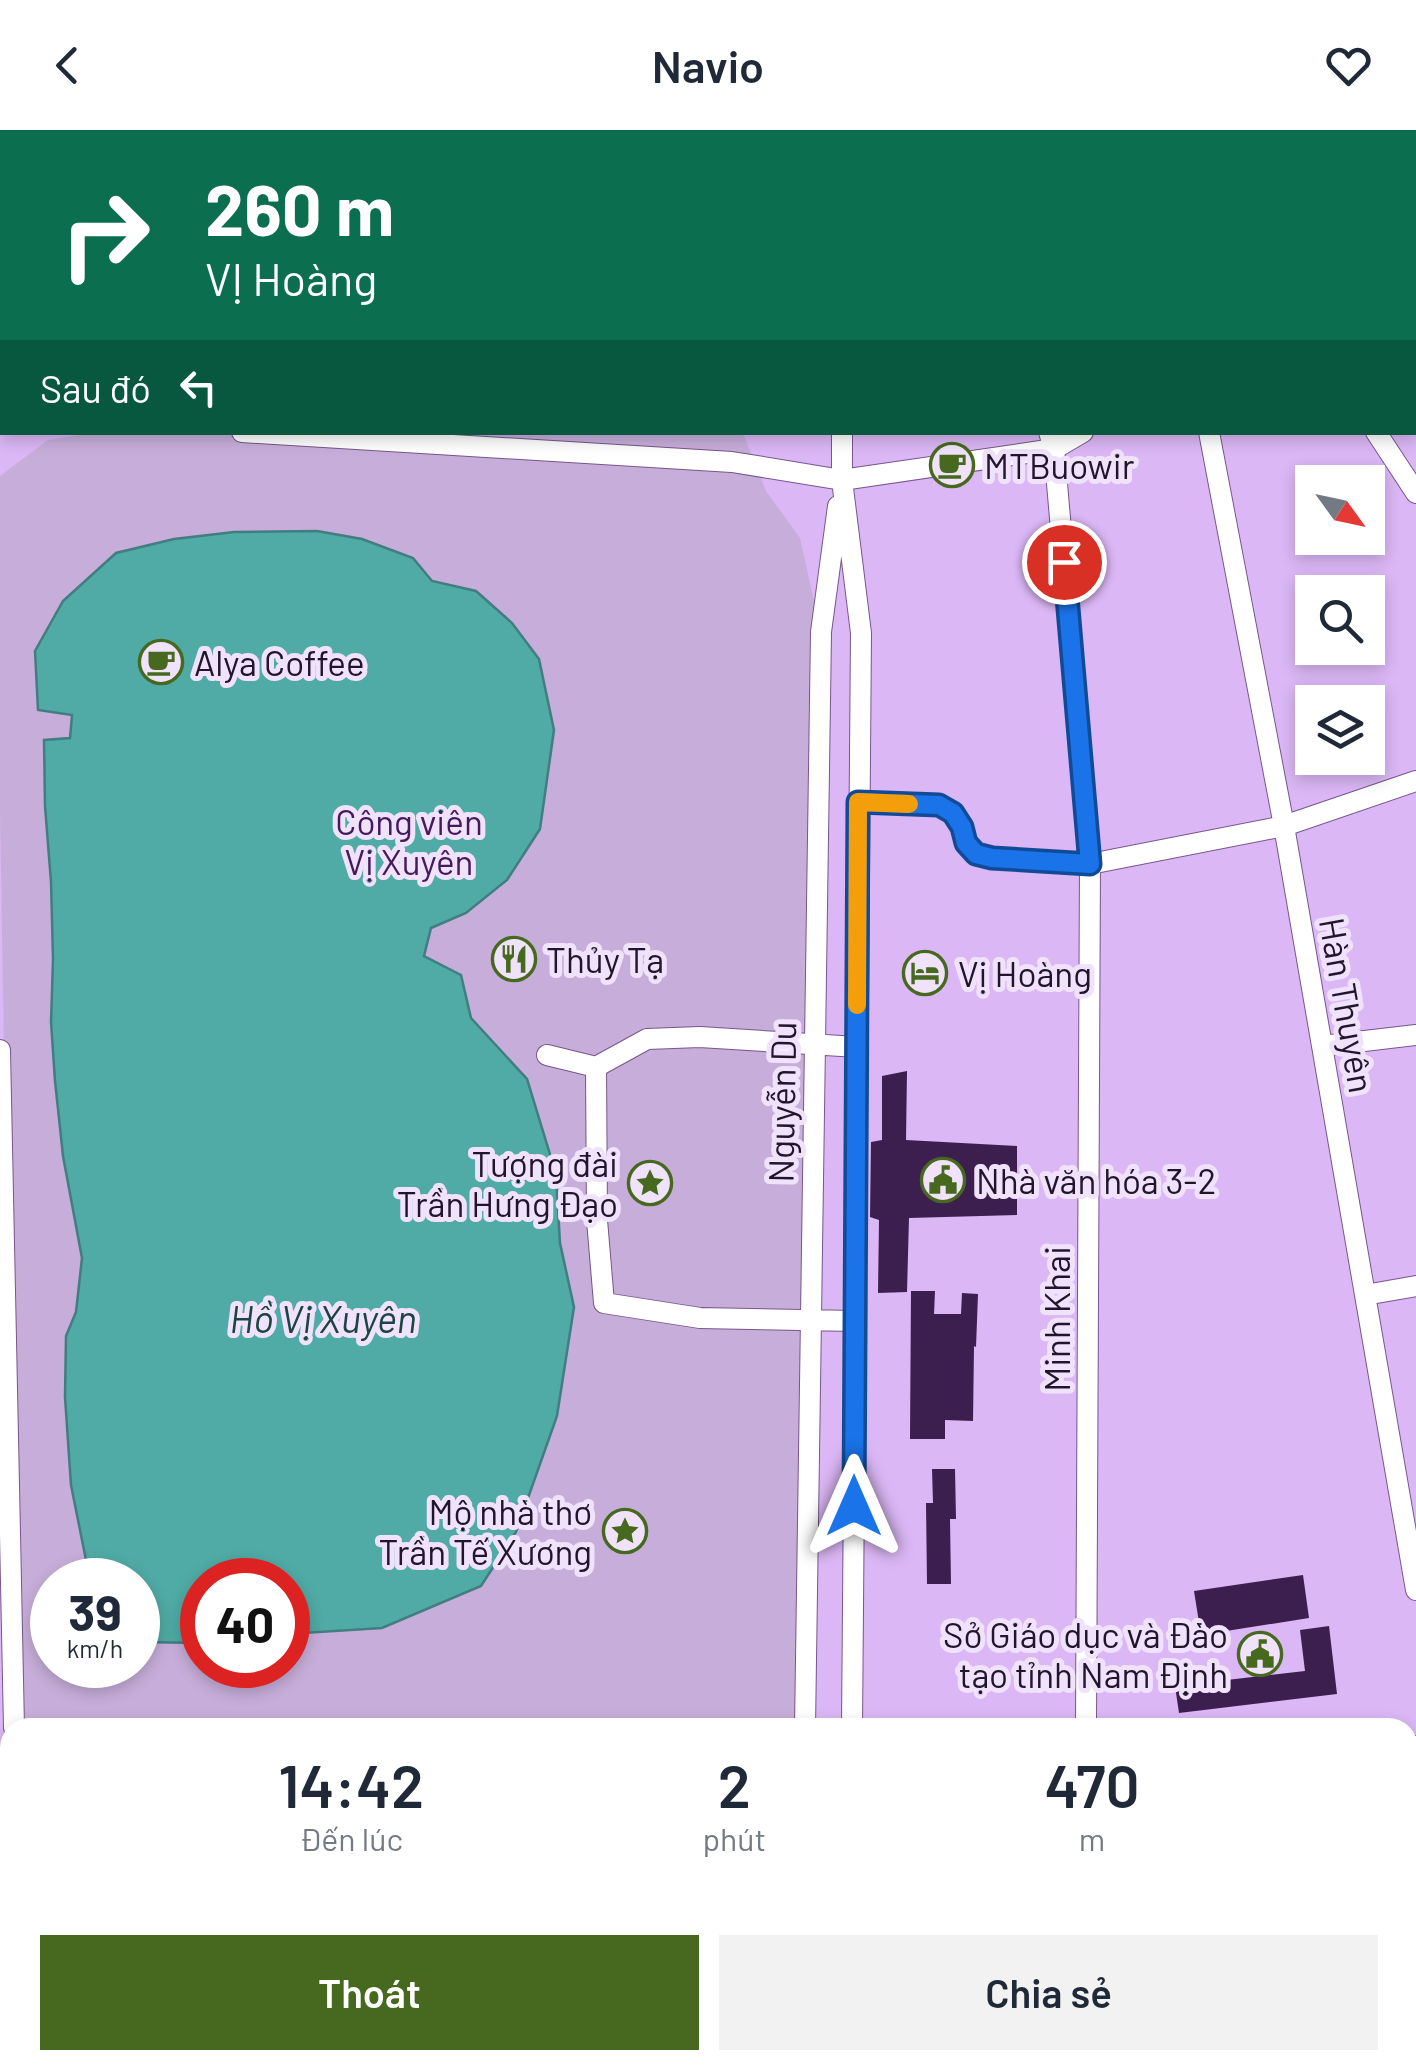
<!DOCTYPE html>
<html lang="vi">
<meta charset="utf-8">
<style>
:root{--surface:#fff;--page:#f2f2f3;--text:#1f2937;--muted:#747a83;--accent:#47691f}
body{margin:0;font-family:Barlow,sans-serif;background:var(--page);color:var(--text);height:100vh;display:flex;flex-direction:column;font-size:38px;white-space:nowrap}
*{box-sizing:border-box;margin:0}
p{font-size:32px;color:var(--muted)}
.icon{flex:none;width:55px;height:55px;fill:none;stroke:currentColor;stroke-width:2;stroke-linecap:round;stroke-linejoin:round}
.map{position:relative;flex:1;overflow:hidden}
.drawer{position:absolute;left:0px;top:1588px;width:1418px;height:352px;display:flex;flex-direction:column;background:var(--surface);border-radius:30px 30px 0 0;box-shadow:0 5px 15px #0003}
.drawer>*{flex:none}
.hud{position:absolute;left:0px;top:0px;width:1418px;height:305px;box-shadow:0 5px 15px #0003;background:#0b6e4f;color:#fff;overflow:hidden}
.needle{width:65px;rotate:123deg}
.fabs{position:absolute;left:1295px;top:335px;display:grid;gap:20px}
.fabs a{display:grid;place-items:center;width:90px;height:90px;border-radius:0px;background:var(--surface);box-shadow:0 5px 15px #0003;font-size:50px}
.speed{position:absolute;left:30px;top:1428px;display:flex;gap:20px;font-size:50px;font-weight:700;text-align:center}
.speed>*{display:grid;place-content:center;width:130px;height:130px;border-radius:50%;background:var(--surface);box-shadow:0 5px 15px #0003;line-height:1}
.speed small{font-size:25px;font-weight:400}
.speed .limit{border:15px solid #d22;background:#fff;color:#111}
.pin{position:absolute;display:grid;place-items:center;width:85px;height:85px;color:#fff;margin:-42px;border:5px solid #fff;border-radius:50%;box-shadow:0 2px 10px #0007}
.me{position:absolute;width:110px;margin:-55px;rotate:0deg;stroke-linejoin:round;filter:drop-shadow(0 0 8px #0008)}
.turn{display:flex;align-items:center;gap:35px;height:210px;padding:0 40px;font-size:45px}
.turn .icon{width:130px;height:130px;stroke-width:2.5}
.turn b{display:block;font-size:70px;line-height:85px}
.then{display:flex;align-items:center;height:95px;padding:0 40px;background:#0003;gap:20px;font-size:38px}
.eta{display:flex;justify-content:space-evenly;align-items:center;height:170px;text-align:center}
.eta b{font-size:60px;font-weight:600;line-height:70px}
.action{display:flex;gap:20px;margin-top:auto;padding:20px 40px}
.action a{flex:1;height:115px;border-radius:0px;background:var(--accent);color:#fff;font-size:40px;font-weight:600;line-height:115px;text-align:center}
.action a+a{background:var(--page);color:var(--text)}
header{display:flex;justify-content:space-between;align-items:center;height:130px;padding:0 40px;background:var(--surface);font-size:45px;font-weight:600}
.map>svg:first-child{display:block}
.green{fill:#c7aeda;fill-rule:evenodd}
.water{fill:#50aaa5;stroke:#427d80;stroke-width:2.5}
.building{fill:#3c1f4e}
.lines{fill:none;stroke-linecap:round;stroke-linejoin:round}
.minor-casing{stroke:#77568d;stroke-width:22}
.minor{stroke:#fff;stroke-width:20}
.route-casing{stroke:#114b97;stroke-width:25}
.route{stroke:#1a73e8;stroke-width:18}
.slow{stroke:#f59e0b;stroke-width:18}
.labels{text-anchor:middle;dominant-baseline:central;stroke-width:10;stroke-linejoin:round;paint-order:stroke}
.poi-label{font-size:35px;fill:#22152b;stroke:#f0e2fb;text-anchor:start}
.park-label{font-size:35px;fill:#441a5c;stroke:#f0e2fb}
.street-label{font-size:35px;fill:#22152b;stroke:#f0e2fb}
.water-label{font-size:38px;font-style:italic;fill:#1b4442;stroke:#f0e2fb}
</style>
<header><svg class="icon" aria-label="back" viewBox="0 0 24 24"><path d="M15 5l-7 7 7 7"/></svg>Navio<svg class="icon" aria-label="heart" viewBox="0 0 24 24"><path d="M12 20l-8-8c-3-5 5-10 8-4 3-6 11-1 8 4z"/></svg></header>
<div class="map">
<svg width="1416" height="1938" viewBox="0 0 1416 1938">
<rect width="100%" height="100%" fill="#dbb7f5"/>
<path class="green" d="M91,303H743L766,361L800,408L821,502L805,1597H15L0,681V346L48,310ZM52,1450H138V1535H52ZM202,1450H288V1535H202Z"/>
<path class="water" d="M317,401L362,409L413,428L432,451L476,461L512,493L539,529L554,600L540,699L507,750L466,783L431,798L424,826L461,845L471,888L527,949L556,1044L560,1113L574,1177L557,1286L516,1402L481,1456L382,1498L288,1504V1450H202V1513L138,1512V1450H90L71,1355L65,1267L66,1206L76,1182L82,1128L63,1026L55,951L51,892L53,829L51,752L45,676L44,610L70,608L72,585L38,580L35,521L63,471L116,423L174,409L234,402Z"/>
<path class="building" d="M907,941L906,1010L1017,1016V1085L909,1088L907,1162L878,1163L879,1090L870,1087L871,1012L882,1010V946Z
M911,1161H935L934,1184H961L962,1163L978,1164L976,1217L974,1216L973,1291L945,1290V1309H910Z
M932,1339H955L956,1389H950L951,1454H927L926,1373H933Z
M1303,1445L1309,1488L1201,1505L1194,1461Z
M1329,1496L1337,1564L1179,1583L1175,1556L1305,1541L1300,1500Z"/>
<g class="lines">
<defs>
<path id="minor" d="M806,0L807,2
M949,0L950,2
M1156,0V2
M1300,0L1301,2
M298,2L302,0
M522,2L526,0
M0,27L2,26
M1415,135L1416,134
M0,287H2
M242,302L732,332L842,350L1054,319L1083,302
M842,302V350L861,503L852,1598
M1049,302L1054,319L1090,734L1086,1598
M1209,302L1284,696L1416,1460
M1376,302L1416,363
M859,672L939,675L953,683L962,697L967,713L976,724L992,728L1090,734L1284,696L1416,651
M1322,916L1416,905
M0,920L14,1598
M547,925L596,937
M1365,1165L1416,1156
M855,1191L700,1188L604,1173L597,1090L596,937L647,909L700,907L857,917
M805,1598L821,502L838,376
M1408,1617L1416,1616
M1408,1795L1416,1793
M0,1853L10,1851
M35,1930L36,1938
M235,1930L236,1938
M570,1938L572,1930
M794,1938L795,1930
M1027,1938L1029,1930"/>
</defs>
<use href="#minor" class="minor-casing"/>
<use href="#minor" class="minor"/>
</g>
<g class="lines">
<defs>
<path id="route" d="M854,1376L858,672L939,675L953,683L962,697L966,713L976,724L992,728L1090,734L1064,432"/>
</defs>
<use href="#route" class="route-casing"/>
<use href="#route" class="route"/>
<path class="slow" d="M857,875L858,672L909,674"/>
</g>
<defs>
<symbol id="cafe-ring" viewBox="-11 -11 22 22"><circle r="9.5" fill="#f0e2fb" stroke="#47691f" stroke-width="1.5"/><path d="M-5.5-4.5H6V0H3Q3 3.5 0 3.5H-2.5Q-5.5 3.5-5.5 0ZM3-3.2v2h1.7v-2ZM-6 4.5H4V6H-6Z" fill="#47691f"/></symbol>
<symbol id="restaurant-ring" viewBox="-11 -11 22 22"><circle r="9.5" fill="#f0e2fb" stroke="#47691f" stroke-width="1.5"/><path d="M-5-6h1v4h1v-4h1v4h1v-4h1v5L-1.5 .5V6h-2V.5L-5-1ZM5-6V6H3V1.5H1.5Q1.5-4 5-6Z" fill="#47691f"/></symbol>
<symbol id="hotel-ring" viewBox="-11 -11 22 22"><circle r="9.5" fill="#f0e2fb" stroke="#47691f" stroke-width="1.5"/><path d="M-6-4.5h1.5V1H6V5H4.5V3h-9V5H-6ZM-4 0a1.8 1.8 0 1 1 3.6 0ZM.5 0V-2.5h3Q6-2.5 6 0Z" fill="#47691f"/></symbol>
<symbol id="civic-ring" viewBox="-11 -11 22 22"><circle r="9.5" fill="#f0e2fb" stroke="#47691f" stroke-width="1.5"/><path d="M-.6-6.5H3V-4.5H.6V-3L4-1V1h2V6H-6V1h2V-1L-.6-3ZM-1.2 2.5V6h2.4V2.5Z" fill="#47691f"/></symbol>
<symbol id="sight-ring" viewBox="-11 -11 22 22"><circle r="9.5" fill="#f0e2fb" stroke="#47691f" stroke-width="1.5"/><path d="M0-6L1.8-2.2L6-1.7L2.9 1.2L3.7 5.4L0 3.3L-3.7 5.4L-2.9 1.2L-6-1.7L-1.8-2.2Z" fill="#47691f"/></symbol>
</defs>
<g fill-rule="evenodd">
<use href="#cafe-ring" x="927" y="310" width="50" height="50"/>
<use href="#cafe-ring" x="136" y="507" width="50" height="50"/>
<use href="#restaurant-ring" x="489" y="804" width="50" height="50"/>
<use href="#hotel-ring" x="900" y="818" width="50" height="50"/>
<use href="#civic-ring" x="918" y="1025" width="50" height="50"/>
<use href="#sight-ring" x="625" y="1028" width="50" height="50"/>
<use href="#sight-ring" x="600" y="1376" width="50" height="50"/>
<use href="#civic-ring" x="1235" y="1499" width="50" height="50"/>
</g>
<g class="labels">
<g class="poi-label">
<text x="984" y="335">MTBuowir</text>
<text x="194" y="532">Alya Coffee</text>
<text x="546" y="829">Thủy Tạ</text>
<text x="958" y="843">Vị Hoàng</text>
<text x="618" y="1033" text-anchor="end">Tượng đài<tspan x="618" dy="40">Trần Hưng Đạo</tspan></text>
<text x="976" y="1050">Nhà văn hóa 3-2</text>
<text x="592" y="1381" text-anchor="end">Mộ nhà thơ<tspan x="592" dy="40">Trần Tế Xương</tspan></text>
<text x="1228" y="1504" text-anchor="end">Sở Giáo dục và Đào<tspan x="1228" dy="40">tạo tỉnh Nam Định</tspan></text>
</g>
<g class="park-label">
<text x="409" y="691">Công viên<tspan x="409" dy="40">Vị Xuyên</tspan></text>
</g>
<g class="street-label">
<text transform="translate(1348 875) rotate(80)">Hàn Thuyên</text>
<text transform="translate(781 972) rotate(-89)">Nguyễn Du</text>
<text transform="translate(1056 1189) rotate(-90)">Minh Khai</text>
</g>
<g class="water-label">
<text x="323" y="1188">Hồ Vị Xuyên</text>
</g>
</g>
</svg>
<div class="fabs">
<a><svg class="needle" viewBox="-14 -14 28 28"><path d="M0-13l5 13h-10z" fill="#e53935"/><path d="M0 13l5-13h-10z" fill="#747a83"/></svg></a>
<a><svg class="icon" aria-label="search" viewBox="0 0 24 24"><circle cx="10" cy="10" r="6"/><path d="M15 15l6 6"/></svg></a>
<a><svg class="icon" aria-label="layers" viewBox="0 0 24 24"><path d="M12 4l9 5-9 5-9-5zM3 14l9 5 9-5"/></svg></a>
</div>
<div class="speed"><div>39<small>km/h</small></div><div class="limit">40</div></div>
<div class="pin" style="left:1064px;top:432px;background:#d93025"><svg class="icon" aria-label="arrive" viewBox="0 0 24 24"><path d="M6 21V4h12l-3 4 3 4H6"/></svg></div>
<svg class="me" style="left:854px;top:1376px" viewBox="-20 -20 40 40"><path d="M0-17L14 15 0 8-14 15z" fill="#1a73e8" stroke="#fff" stroke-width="4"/></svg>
<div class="hud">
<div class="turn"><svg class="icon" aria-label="right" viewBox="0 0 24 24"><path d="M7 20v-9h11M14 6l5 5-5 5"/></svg><div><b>260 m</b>VỊ Hoàng</div></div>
<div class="then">Sau đó<svg class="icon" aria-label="left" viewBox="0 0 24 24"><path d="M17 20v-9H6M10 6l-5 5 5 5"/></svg></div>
</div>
<section class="drawer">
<div class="eta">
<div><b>14:42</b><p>Đến lúc</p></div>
<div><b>2</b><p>phút</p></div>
<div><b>470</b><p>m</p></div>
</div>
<div class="action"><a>Thoát</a><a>Chia sẻ</a></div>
</section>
</div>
